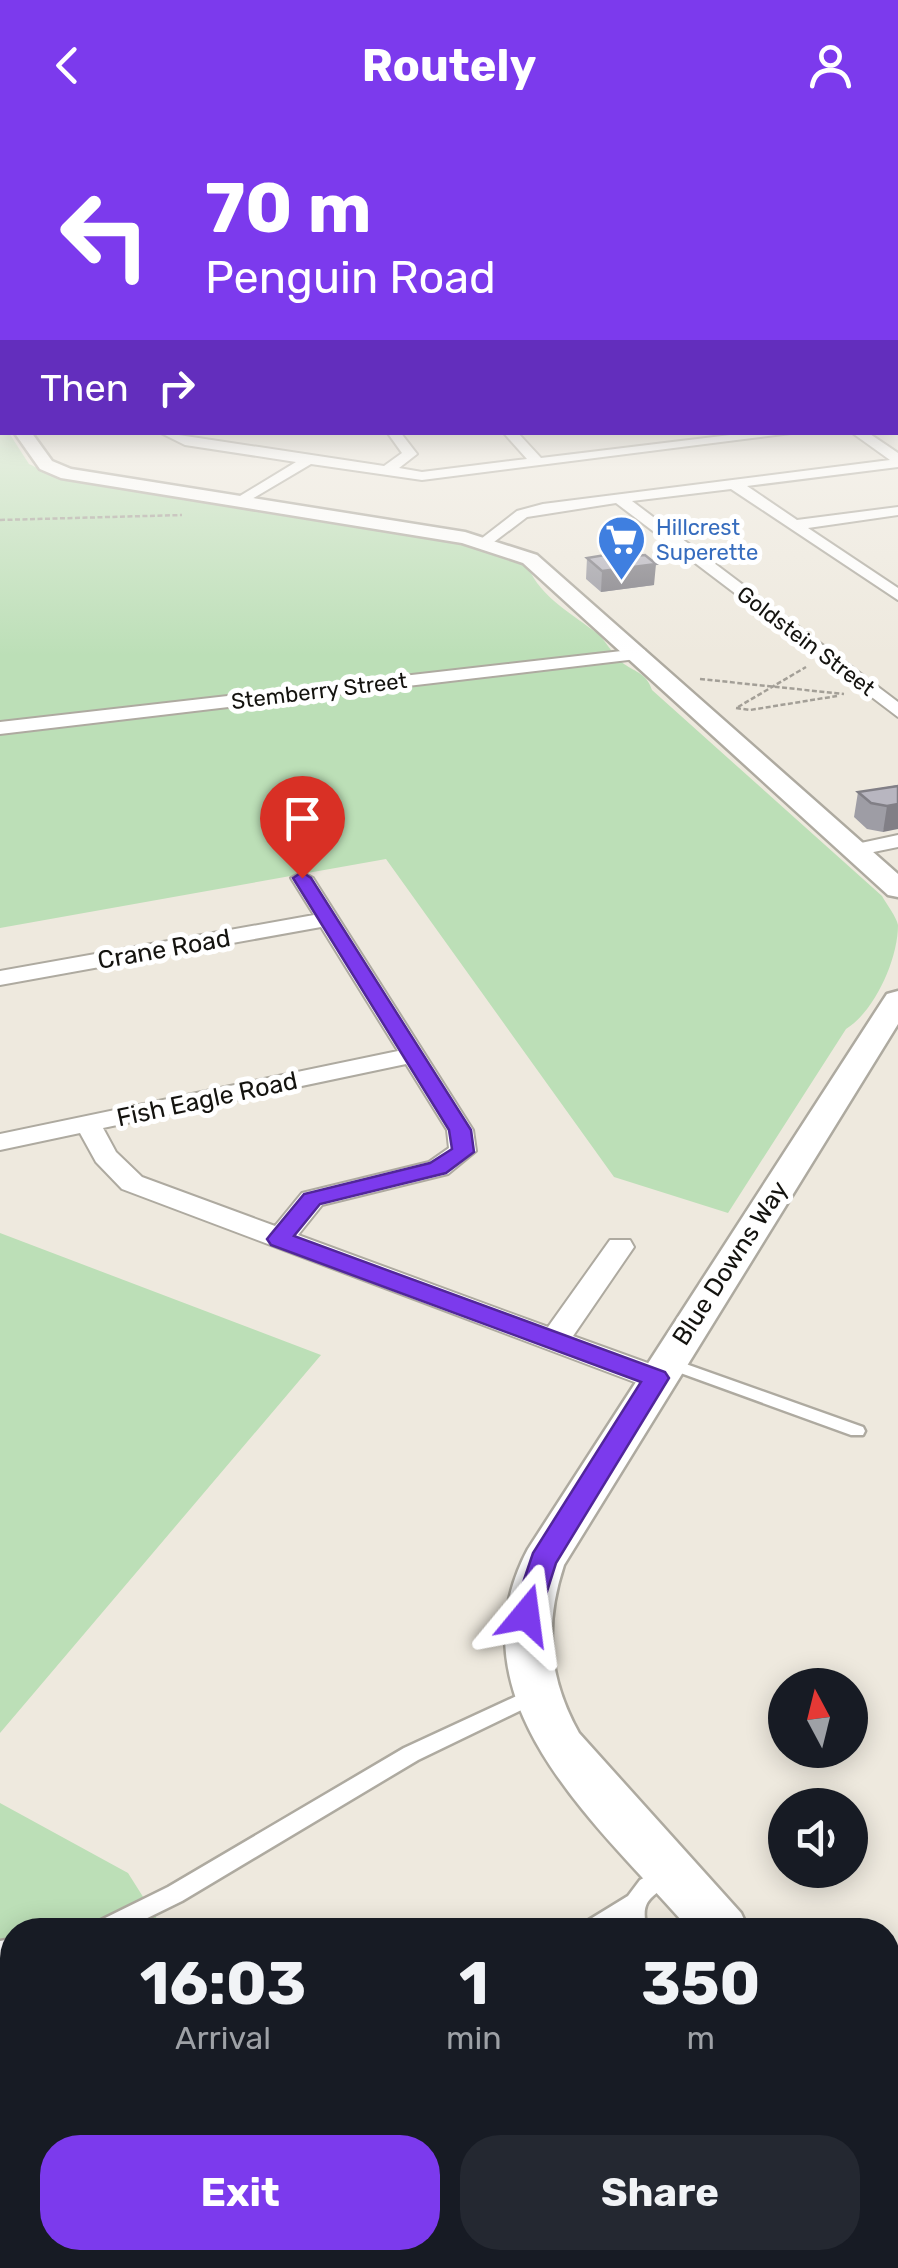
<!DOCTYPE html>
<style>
:root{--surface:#171b24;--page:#242831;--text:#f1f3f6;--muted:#9ea1a6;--accent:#7c3aed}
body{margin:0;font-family:Rubik,sans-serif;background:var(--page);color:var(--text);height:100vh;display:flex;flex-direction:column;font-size:38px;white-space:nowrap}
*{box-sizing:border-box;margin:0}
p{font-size:32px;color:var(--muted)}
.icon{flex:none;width:55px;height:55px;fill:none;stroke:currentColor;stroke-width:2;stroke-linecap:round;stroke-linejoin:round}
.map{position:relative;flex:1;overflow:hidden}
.drawer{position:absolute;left:0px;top:1788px;width:900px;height:352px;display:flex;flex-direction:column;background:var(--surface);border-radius:40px 40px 0 0;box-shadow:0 5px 25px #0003}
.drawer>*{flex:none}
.top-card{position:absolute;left:0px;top:0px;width:900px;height:305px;box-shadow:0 5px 25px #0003;background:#7c3aed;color:#fff;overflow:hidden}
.needle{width:65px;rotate:353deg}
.controls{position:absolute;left:768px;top:1538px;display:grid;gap:20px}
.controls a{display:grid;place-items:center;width:100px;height:100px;border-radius:50%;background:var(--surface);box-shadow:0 5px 25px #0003;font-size:50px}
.pin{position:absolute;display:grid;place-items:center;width:85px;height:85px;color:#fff;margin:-102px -42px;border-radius:50% 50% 50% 0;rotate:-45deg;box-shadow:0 0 10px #0007}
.pin .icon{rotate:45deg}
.me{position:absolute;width:110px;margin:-55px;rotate:16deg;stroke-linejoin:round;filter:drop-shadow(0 0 8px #0008)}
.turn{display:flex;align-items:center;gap:35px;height:210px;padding:0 40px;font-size:45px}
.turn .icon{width:130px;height:130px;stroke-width:2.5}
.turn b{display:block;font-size:70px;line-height:85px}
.then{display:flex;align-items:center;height:95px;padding:0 40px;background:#0003;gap:20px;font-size:38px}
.eta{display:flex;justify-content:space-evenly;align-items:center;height:170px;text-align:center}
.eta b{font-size:60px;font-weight:700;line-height:70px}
.action{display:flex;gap:20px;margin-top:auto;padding:20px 40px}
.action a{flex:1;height:115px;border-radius:40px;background:var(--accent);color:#fff;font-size:40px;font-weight:700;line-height:115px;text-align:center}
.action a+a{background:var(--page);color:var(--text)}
header{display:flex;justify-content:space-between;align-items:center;height:130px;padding:0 40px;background:var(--accent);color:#fff;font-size:45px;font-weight:700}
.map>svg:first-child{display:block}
.green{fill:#bcdfb7}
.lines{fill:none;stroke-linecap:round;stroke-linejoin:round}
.service-casing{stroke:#aeaaa0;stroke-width:5}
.minor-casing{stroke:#aeaaa0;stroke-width:4}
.tertiary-casing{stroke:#aeaaa0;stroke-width:5}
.path{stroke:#a39f97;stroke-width:2.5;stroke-dasharray:5 2.5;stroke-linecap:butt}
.service{fill:#fff;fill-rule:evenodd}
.minor{fill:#fff;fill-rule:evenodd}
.tertiary{fill:#fff;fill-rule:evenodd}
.wall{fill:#9e9da5}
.shaded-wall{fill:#817f86}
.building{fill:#b8b6c0;stroke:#817f86;stroke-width:2.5}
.route{fill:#7c3aed;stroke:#51269a;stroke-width:2.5}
.labels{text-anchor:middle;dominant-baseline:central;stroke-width:10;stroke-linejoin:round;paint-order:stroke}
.far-shop-label{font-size:22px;fill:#366cbe;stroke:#fff;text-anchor:start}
.far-street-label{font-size:22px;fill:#14130f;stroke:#fff}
.street-label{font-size:25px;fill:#14130f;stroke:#fff}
</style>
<header><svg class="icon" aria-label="back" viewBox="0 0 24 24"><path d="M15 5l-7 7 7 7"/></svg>Routely<svg class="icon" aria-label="person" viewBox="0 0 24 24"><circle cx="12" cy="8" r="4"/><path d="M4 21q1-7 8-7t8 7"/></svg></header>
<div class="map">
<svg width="898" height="2138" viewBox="0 0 898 2138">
<rect width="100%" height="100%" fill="#eee9de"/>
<path class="green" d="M0,289L2,302L9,303L29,334L61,349L471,415L504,425L529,438C539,466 575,486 598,504C607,512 613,526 624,534C637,543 646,543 652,560L882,766C887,775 896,786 898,795C898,830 874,882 846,899L728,1083L614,1047L386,729L0,798Z
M0,1103L321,1225L0,1603Z
M0,1673L128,1743L164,1800H12V2128H94L100,2138H0Z"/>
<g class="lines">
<defs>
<path id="service" d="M669,1228L863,1297L865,1301L863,1305H851L664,1237L661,1233L664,1229Z
M536,1557L542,1560L545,1565L542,1570L418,1630L182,1771L123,1800H92L95,1793L168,1757L404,1618Z
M662,1738L669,1741L672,1747C657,1770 638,1764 647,1800H627L624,1790L609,1800H581L584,1793L628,1766L640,1750Z
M12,1809V1829L0,1831V1811Z
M888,2088L898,2094V2127L888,2120Z"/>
<path id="minor" d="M159,302L384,336L402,323L387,302H400L417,324L399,338L422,342L527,329L503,302H517L541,328L755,302H799L422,350L311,334L240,376L233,372L235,369L296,332L185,315Z
M851,302H867L898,323V337L747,356L797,390L898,377V385L808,398L898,458V470L731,359L632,371L898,572V587L616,373L527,387L490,415L477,412L517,381L543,374L890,330Z
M639,519L645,520V528L0,604V592Z
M898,705V717L854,726L843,720L847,716Z
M302,742L313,748L473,1000L476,1021L448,1044L322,1075L298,1105L548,1197L610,1110H630L634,1117L573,1206L667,1240L671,1248L667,1256L656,1259L645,1256L122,1059L96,1032L80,1003L0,1020V1004L398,921L321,797L0,855V841L314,785L291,748ZM406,934L447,1000L449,1018L429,1032L302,1063L275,1096L142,1047L116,1022L103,998Z"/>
<path id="tertiary" d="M0,260L2,261V275L0,274Z
M14,302H31L52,331L71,339L465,402L537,425L898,744V767L888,765L523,433L462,413L61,348L40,339Z
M898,861V894L564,1435C544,1496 548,1547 579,1603L741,1783L749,1800H690C600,1696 447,1571 528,1419L883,870L887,864Z
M888,1960L898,1964V2028L888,2024Z"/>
</defs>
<use href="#service" class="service-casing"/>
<use href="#minor" class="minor-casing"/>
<use href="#tertiary" class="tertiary-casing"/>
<path class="path" d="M0,390L182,385
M700,549L844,564
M738,577L806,537
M736,578L750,580L837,566"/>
<use href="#service" class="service"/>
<use href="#minor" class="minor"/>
<use href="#tertiary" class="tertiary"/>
</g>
<path class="wall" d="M587,428L654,455L601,462L586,449Z
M898,655L883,702L867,699L854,687L858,662Z
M816,2128H858L846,2138H824Z"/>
<path class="shaded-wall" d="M656,434L654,455L601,462L602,441Z
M898,674V699L883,702L887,676Z
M850,2128H858L846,2138H838Z"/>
<path class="building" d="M611,424L616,428L645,425L656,434L602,441L587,428Z
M898,656V674L887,676L871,673L858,662Z
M826,2128H850L838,2138H835Z"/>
<linearGradient id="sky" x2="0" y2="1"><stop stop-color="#69b2df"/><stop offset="0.43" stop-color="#f7f5f0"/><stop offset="1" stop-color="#f7f5f0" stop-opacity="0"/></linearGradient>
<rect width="898" height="526" fill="url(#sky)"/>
<path class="route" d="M302,742L311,748L471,1000L474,1022L446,1043L320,1074L294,1106L665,1242L669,1248L556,1433L537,1493L526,1497L516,1493L512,1485L533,1423L641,1252L271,1115L267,1109L271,1104L304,1064L430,1033L452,1019L449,1000L293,748Z"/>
<defs>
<symbol id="supermarket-pin" viewBox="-11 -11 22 30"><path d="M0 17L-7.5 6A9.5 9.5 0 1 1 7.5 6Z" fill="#3f7fe0" stroke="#fff"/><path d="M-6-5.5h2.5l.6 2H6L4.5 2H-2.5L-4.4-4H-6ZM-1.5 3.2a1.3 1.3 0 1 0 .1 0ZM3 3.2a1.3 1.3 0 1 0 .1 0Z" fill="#fff"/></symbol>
</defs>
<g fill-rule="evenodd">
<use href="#supermarket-pin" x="594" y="382" width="55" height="75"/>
</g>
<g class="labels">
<g class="far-shop-label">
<text x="656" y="397">Hillcrest<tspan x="656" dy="25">Superette</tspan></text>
</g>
<g class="far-street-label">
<text transform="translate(806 511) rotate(37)">Goldstein Street</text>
<text transform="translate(319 561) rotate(-7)">Stemberry Street</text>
</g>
<g class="street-label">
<text transform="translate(164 819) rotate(-10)">Crane Road</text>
<text transform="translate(207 969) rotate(-12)">Fish Eagle Road</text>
<text transform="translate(730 1133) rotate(-57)">Blue Downs Way</text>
</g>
</g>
</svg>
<div class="controls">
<a><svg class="needle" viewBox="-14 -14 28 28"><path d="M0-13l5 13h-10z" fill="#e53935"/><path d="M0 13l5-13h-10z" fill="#9ea1a6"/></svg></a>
<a><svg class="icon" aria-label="sound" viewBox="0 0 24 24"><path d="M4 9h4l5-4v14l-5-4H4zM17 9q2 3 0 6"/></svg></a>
</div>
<div class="pin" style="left:302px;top:748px;background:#d93025"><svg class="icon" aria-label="arrive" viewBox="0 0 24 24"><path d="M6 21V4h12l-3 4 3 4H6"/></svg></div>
<svg class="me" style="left:526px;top:1485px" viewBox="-20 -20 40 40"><path d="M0-17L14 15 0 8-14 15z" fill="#7c3aed" stroke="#fff" stroke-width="4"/></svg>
<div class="top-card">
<div class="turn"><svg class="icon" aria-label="left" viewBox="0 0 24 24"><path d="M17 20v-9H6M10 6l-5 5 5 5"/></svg><div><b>70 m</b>Penguin Road</div></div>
<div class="then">Then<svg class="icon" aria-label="right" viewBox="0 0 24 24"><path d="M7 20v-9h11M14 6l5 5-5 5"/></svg></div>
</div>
<section class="drawer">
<div class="eta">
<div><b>16:03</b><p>Arrival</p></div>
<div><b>1</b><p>min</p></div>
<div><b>350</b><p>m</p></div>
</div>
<div class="action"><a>Exit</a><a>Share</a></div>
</section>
</div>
